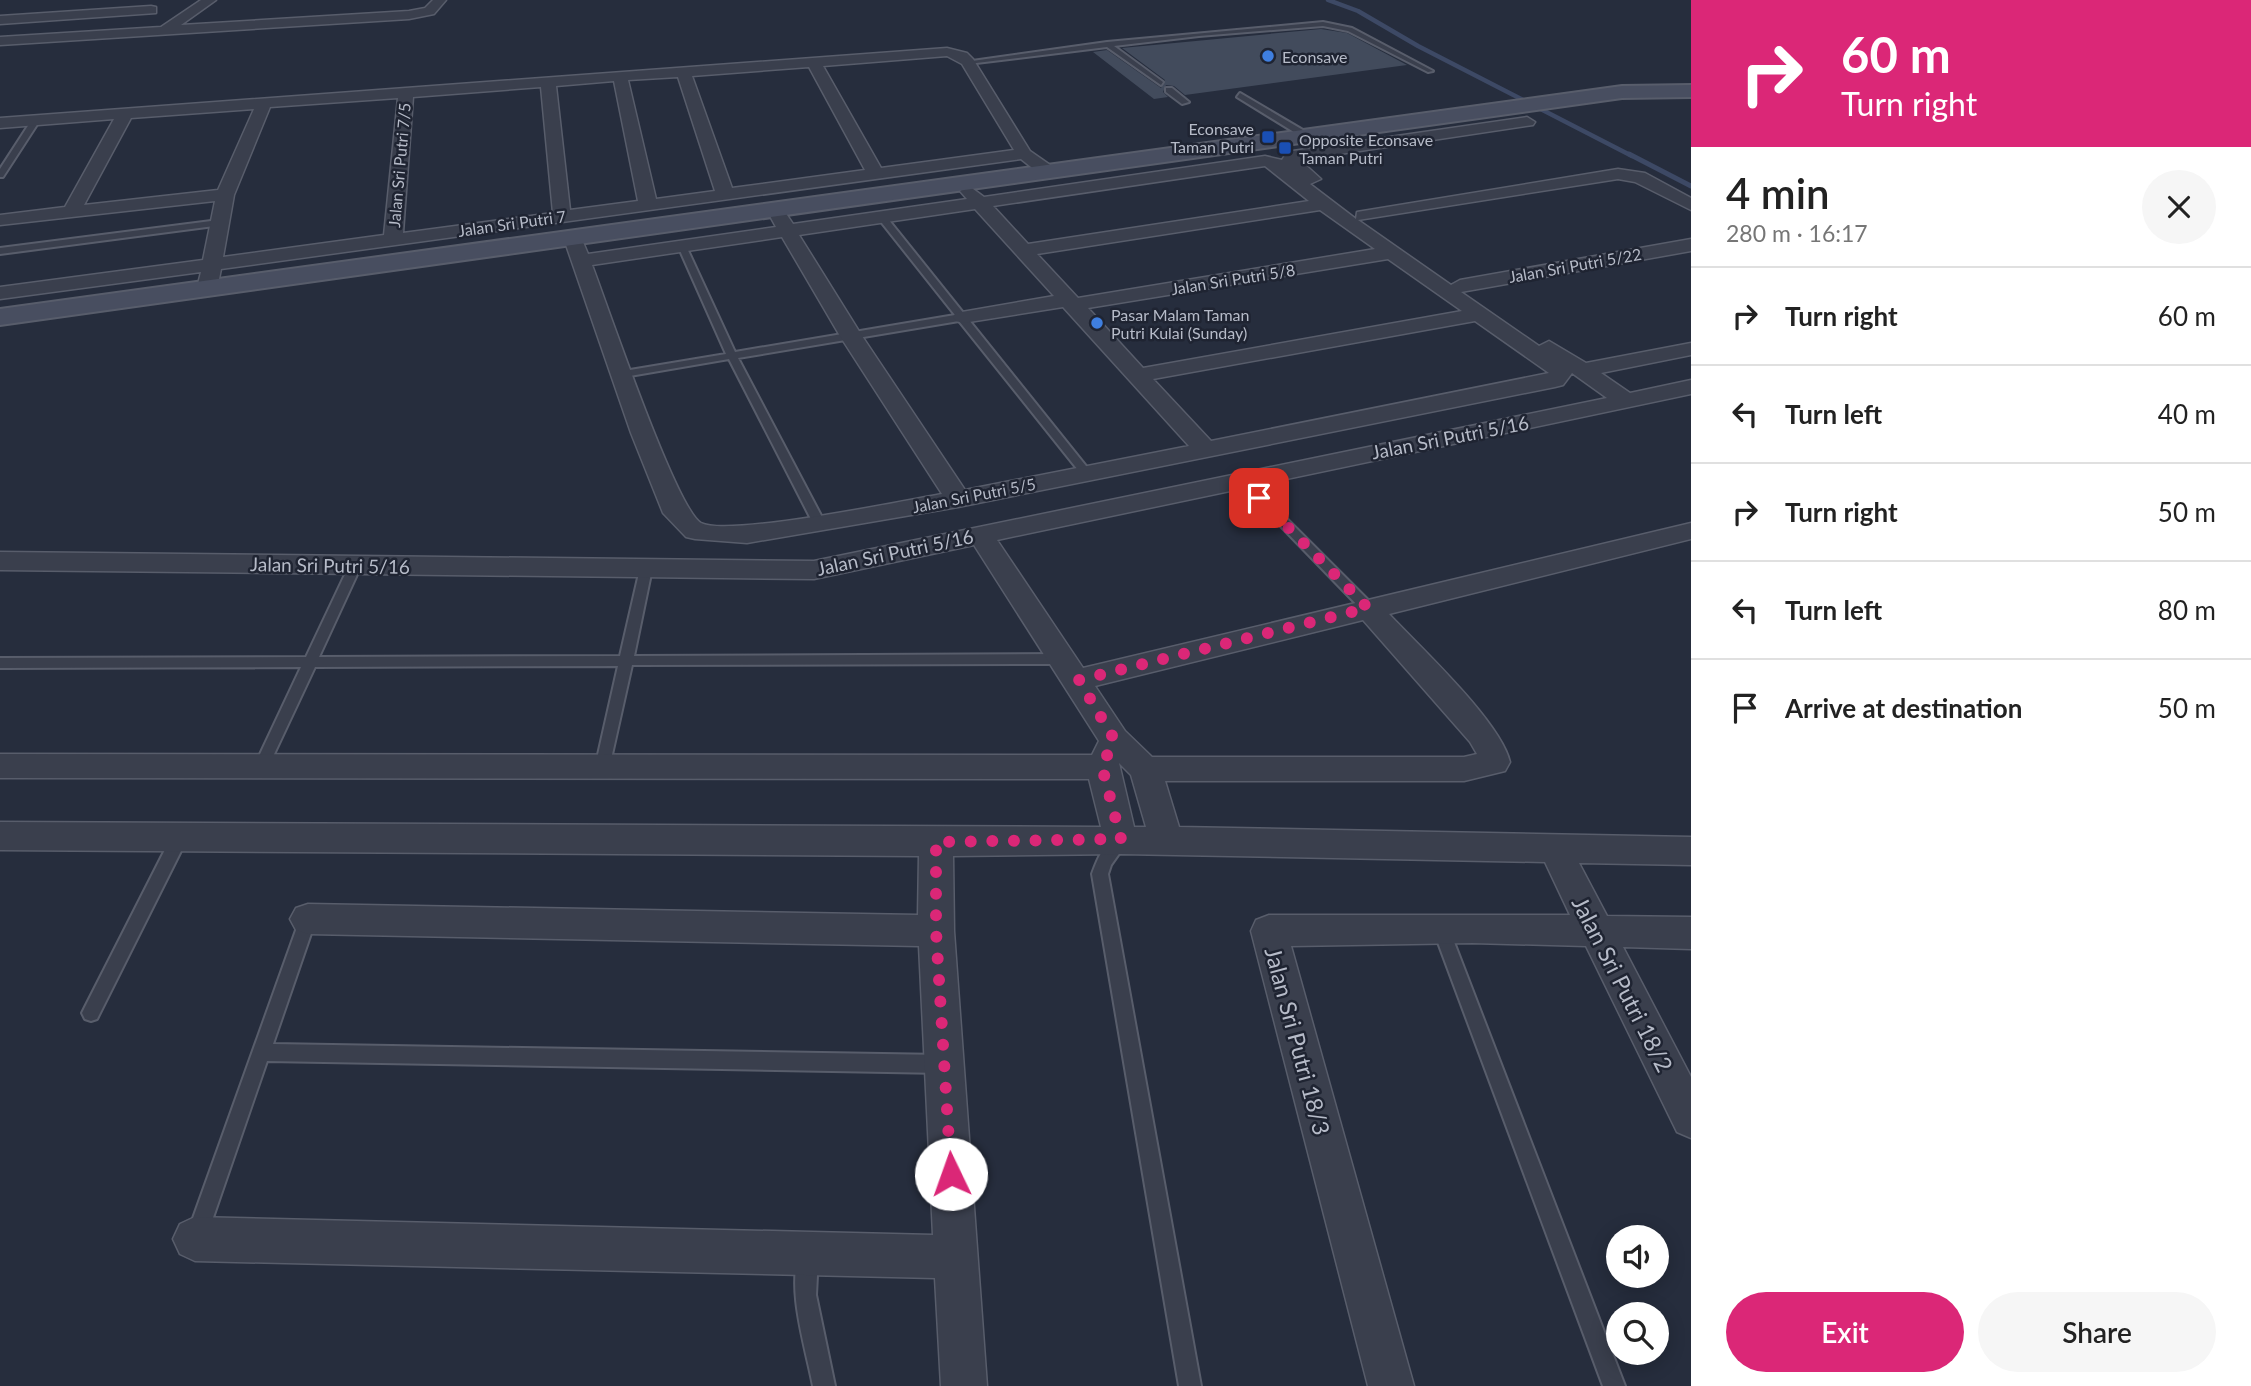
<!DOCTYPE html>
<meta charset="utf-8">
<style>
:root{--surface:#fff;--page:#f6f6f6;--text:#222;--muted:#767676;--line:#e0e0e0;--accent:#db2777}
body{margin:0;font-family:Lato,sans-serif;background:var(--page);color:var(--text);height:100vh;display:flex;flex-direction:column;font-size:26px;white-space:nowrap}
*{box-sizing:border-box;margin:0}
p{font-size:23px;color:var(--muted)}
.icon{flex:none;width:38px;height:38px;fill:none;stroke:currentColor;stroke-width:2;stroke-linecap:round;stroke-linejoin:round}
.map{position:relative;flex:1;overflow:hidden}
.details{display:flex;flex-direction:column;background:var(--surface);width:560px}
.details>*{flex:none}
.banner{background:#db2777;color:#fff;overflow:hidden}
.tools{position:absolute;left:1606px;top:1225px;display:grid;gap:14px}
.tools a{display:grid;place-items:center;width:63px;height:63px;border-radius:50%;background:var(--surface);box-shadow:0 4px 18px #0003;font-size:35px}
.pin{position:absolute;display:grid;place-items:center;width:60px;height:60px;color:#fff;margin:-30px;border-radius:14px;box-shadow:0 4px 10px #0006}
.me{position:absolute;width:77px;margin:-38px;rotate:357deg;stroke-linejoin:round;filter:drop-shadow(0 0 5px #0008)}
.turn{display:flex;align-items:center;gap:24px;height:147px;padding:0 35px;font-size:32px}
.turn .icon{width:91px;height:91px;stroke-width:2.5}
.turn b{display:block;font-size:49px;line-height:60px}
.round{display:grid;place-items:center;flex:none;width:74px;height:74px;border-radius:37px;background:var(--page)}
.headline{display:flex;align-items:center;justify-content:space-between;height:119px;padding:0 35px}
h1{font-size:42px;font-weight:600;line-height:52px}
.cta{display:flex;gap:14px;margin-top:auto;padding:14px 35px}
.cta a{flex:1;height:80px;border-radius:42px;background:var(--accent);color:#fff;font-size:28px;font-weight:600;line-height:80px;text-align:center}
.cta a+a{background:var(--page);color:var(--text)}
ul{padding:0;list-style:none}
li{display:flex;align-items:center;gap:21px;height:98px;padding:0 35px;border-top:2px solid var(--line)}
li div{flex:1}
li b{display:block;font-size:26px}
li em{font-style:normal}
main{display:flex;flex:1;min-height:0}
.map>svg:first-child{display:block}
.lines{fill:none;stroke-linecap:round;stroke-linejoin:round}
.stream-far1{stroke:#3d4965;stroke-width:4.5}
.stream{stroke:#3d4965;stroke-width:5}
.building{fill:#424b5c}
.lane-casing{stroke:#585d6b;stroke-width:4}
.street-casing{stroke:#585d6b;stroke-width:3}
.secondary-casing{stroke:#585d6b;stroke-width:4}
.lane{fill:#3a3f4d;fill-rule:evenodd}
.street{fill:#3a3f4d;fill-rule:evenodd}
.secondary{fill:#484e60;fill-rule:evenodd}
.route{stroke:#db2777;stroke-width:12;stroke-dasharray:0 21.6}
.shop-dot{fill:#3f7fe0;stroke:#1f2432;stroke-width:2.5}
.transit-dot{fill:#1a4fb4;stroke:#1f2432;stroke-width:2.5}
.labels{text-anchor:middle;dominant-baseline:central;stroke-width:5;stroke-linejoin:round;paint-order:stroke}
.far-poi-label{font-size:16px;fill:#b6bbc8;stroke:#1f2432;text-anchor:start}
.far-street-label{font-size:16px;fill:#b6bbc8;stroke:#1f2432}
.street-label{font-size:19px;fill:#b6bbc8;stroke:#1f2432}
.near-street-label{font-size:23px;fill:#b6bbc8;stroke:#1f2432}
</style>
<main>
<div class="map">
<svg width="1691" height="1386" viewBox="0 0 1691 1386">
<rect width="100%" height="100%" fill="#262d3d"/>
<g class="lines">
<path class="stream-far1" d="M1328,0L1358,11L1418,46L1632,156"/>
<path class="stream" d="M1629,154L1691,186"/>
</g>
<path class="building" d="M1321,29L1347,33L1407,65L1185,95L1174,86L1166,85L1163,92L1168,97L1154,99L1093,52L1107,50L1161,88L1165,80L1122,48Z"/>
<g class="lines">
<defs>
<path id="lane" d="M1323,22L1352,28L1433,71L1428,72L1348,31L1323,26L1199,36L1114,46L1163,82L1161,85L1107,47L968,64L965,62L1107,42Z
M1166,88H1172L1189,102L1182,104L1166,92Z
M1240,93L1308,133L1309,135L1302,137L1237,97Z
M33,118L40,120L3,177H0V169Z
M881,213L884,214L1090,471V475H1082L959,321L738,358L825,523L819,527L813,523L729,359L624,377L619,374L624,371L726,354L678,246L682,243L686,246L735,352L955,315L878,218L877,216Z
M219,220L222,221V225L0,254V248Z
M1241,476L1245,477L1373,605L1375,608L1373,611H1363L1237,481V477Z
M355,562L361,566L319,657L620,656L640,569L646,565L652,569L634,656L1063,654L1070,659L1063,664L632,665L609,768L607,772H597L595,768L618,666L315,667L268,767L266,771H256L254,767L301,667L0,668V658L306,657L349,566Z
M180,831L186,832L188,837L97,1019L91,1021L85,1019L82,1013L85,1007L174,832Z
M1120,835L1126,836L1128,841L1111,865L1108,874L1201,1386H1179L1092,874C1097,860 1105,840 1120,835Z
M308,912L314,914L316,919L273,1044L943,1055L949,1058L952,1064L949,1070L943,1073L267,1061L207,1235L204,1242L197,1245L190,1242L187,1235L300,919L302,914Z
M1441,922L1447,924L1449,929L1625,1386H1603L1433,929L1435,924Z
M808,1246L815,1249L818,1256L816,1295L835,1386H813C806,1348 785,1286 801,1249Z"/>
<path id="street" d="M201,0H216L181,25L409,11L425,8L433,0H446L434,14L409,19L0,45V37L161,27Z
M151,6L156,7V13L0,24V16Z
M947,48L967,53L973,59L1030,151L1053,167L1056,171L1053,175H1041L1021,159L221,269L218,284L208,290L198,284L201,272L0,299V287L203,260L215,201L0,225V215L65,207L114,119L0,128V118ZM947,56L962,64L1014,150L881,168L823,66ZM809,67L865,170L732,188L692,76ZM678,77L715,191L656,199L628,80ZM614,81L638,201L570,210L556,86ZM541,87L553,213L403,233L413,97ZM398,98L384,235L223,257L234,195L270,107ZM254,109L218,190L84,205L131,118Z
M1527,117L1535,122L1533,125L1300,160L1321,179L1310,184L1356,219L1357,212L1363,211L1618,169L1645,173L1691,198V210L1635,182L1618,179L1358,220L1451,285L1460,280L1691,239V251L1461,292L1539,346L1549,341L1586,363L1691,343V355L1601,373L1630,393L1691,380V394L997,540L1083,668L1691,523V539L1389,614C1420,647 1501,722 1510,762L1505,771L1464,781H1165L1179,827L1691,837V865L1579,863L1607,916L1691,917V949L1623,947L1691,1077V1138L1677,1132L1586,946L1472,943L1291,946L1414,1386H1368L1251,931L1256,920L1269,915H1570L1545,862L1121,854L953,856L954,931L987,1386H941L935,1278L195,1261L180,1254L173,1239L180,1224L195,1217L933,1235L919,946L308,934L296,930L290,919L296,908L308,904L918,915L919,856L0,850V822L1101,827L1089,779L0,778V754L1092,755L1099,741L974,545L814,579L0,570V552L814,561L1607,398L1572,373L1563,385L1555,387L958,507L747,543L695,539L686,537L663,513L631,433L564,239L566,235H580L588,254L776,227L770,216L779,211L785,212L793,224L967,199L960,191L969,186L984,197L1265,156L1282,160L1287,152L1293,151ZM1265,166L1309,201L1028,244L993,206ZM975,209L1054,296L956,313L953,317L956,321L963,323L1063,307L1189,446L965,490L862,336L799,235ZM1320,210L1375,249L1078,298L1037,254ZM782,237L840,336L942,494C902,501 729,537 701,523C676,509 607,304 592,265ZM1388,259L1462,311L1143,368L1088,308ZM1475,321L1549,373L1211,441L1153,379ZM1363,620L1470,742L1477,754L1464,757H1152L1125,731L1095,686ZM1119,763L1131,775L1146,827H1134Z"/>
<path id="secondary" d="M1691,85V97L1622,98L0,325V309L1622,86Z"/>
</defs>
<use href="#lane" class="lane-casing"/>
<use href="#street" class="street-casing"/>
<use href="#secondary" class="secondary-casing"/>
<use href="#lane" class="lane"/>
<use href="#street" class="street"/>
<use href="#secondary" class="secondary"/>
</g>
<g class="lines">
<path class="route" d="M951,1174L936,931V842L1121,839L1102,767L1114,739L1079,680L1368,608L1259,498"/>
</g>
<g class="shop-dot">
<circle cx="1268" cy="56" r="7"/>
<circle cx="1097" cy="323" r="7"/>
</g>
<g class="transit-dot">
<rect x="1261" y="130" width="14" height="14" rx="3.5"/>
<rect x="1278" y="141" width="14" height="14" rx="3.5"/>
</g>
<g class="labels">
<g class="far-poi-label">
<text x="1282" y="56">Econsave</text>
<text x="1254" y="128" text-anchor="end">Econsave<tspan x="1254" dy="18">Taman Putri</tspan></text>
<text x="1299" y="139">Opposite Econsave<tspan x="1299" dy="18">Taman Putri</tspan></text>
<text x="1111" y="314">Pasar Malam Taman<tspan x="1111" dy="18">Putri Kulai (Sunday)</tspan></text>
</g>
<g class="far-street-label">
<text transform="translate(399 165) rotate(-85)">Jalan Sri Putri 7/5</text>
<text transform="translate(512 223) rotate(-8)">Jalan Sri Putri 7</text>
<text transform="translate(1575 265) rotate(-10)">Jalan Sri Putri 5/22</text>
<text transform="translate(1233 279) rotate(-9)">Jalan Sri Putri 5/8</text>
<text transform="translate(974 495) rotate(-11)">Jalan Sri Putri 5/5</text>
</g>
<g class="street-label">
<text transform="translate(1450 437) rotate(-11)">Jalan Sri Putri 5/16</text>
<text transform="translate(895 552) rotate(-12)">Jalan Sri Putri 5/16</text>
<text transform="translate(330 565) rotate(1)">Jalan Sri Putri 5/16</text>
</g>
<g class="near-street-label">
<text transform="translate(1623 984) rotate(63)">Jalan Sri Putri 18/2</text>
<text transform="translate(1298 1041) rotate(75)">Jalan Sri Putri 18/3</text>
</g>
</g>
</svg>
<div class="tools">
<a><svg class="icon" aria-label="sound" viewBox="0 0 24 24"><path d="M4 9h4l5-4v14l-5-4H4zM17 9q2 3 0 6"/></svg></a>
<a><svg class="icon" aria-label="search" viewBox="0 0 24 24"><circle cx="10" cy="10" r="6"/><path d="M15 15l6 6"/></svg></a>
</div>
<div class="pin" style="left:1259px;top:498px;background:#d93025"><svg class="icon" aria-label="arrive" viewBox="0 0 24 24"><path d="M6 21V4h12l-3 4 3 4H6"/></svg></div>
<svg class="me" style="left:951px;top:1174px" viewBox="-20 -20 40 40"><circle r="19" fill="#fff"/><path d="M0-13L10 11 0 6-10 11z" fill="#db2777"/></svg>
</div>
<section class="details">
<div class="banner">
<div class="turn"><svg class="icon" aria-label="right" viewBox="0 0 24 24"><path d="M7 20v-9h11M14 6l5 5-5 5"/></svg><div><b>60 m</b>Turn right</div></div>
</div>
<div class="headline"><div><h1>4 min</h1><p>280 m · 16:17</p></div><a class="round"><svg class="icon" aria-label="close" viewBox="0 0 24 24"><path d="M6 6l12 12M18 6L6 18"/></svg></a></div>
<ul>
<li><svg class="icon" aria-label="right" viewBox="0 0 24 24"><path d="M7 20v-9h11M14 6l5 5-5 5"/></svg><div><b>Turn right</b></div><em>60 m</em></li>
<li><svg class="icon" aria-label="left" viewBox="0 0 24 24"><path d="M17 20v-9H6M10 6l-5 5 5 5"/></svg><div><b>Turn left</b></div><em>40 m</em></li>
<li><svg class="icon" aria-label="right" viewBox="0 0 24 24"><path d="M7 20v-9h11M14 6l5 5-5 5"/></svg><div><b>Turn right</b></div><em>50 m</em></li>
<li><svg class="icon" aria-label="left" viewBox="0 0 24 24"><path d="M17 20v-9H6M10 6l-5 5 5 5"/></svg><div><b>Turn left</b></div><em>80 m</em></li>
<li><svg class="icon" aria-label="arrive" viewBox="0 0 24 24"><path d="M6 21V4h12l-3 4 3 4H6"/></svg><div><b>Arrive at destination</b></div><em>50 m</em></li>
</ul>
<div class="cta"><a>Exit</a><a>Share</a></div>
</section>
</main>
